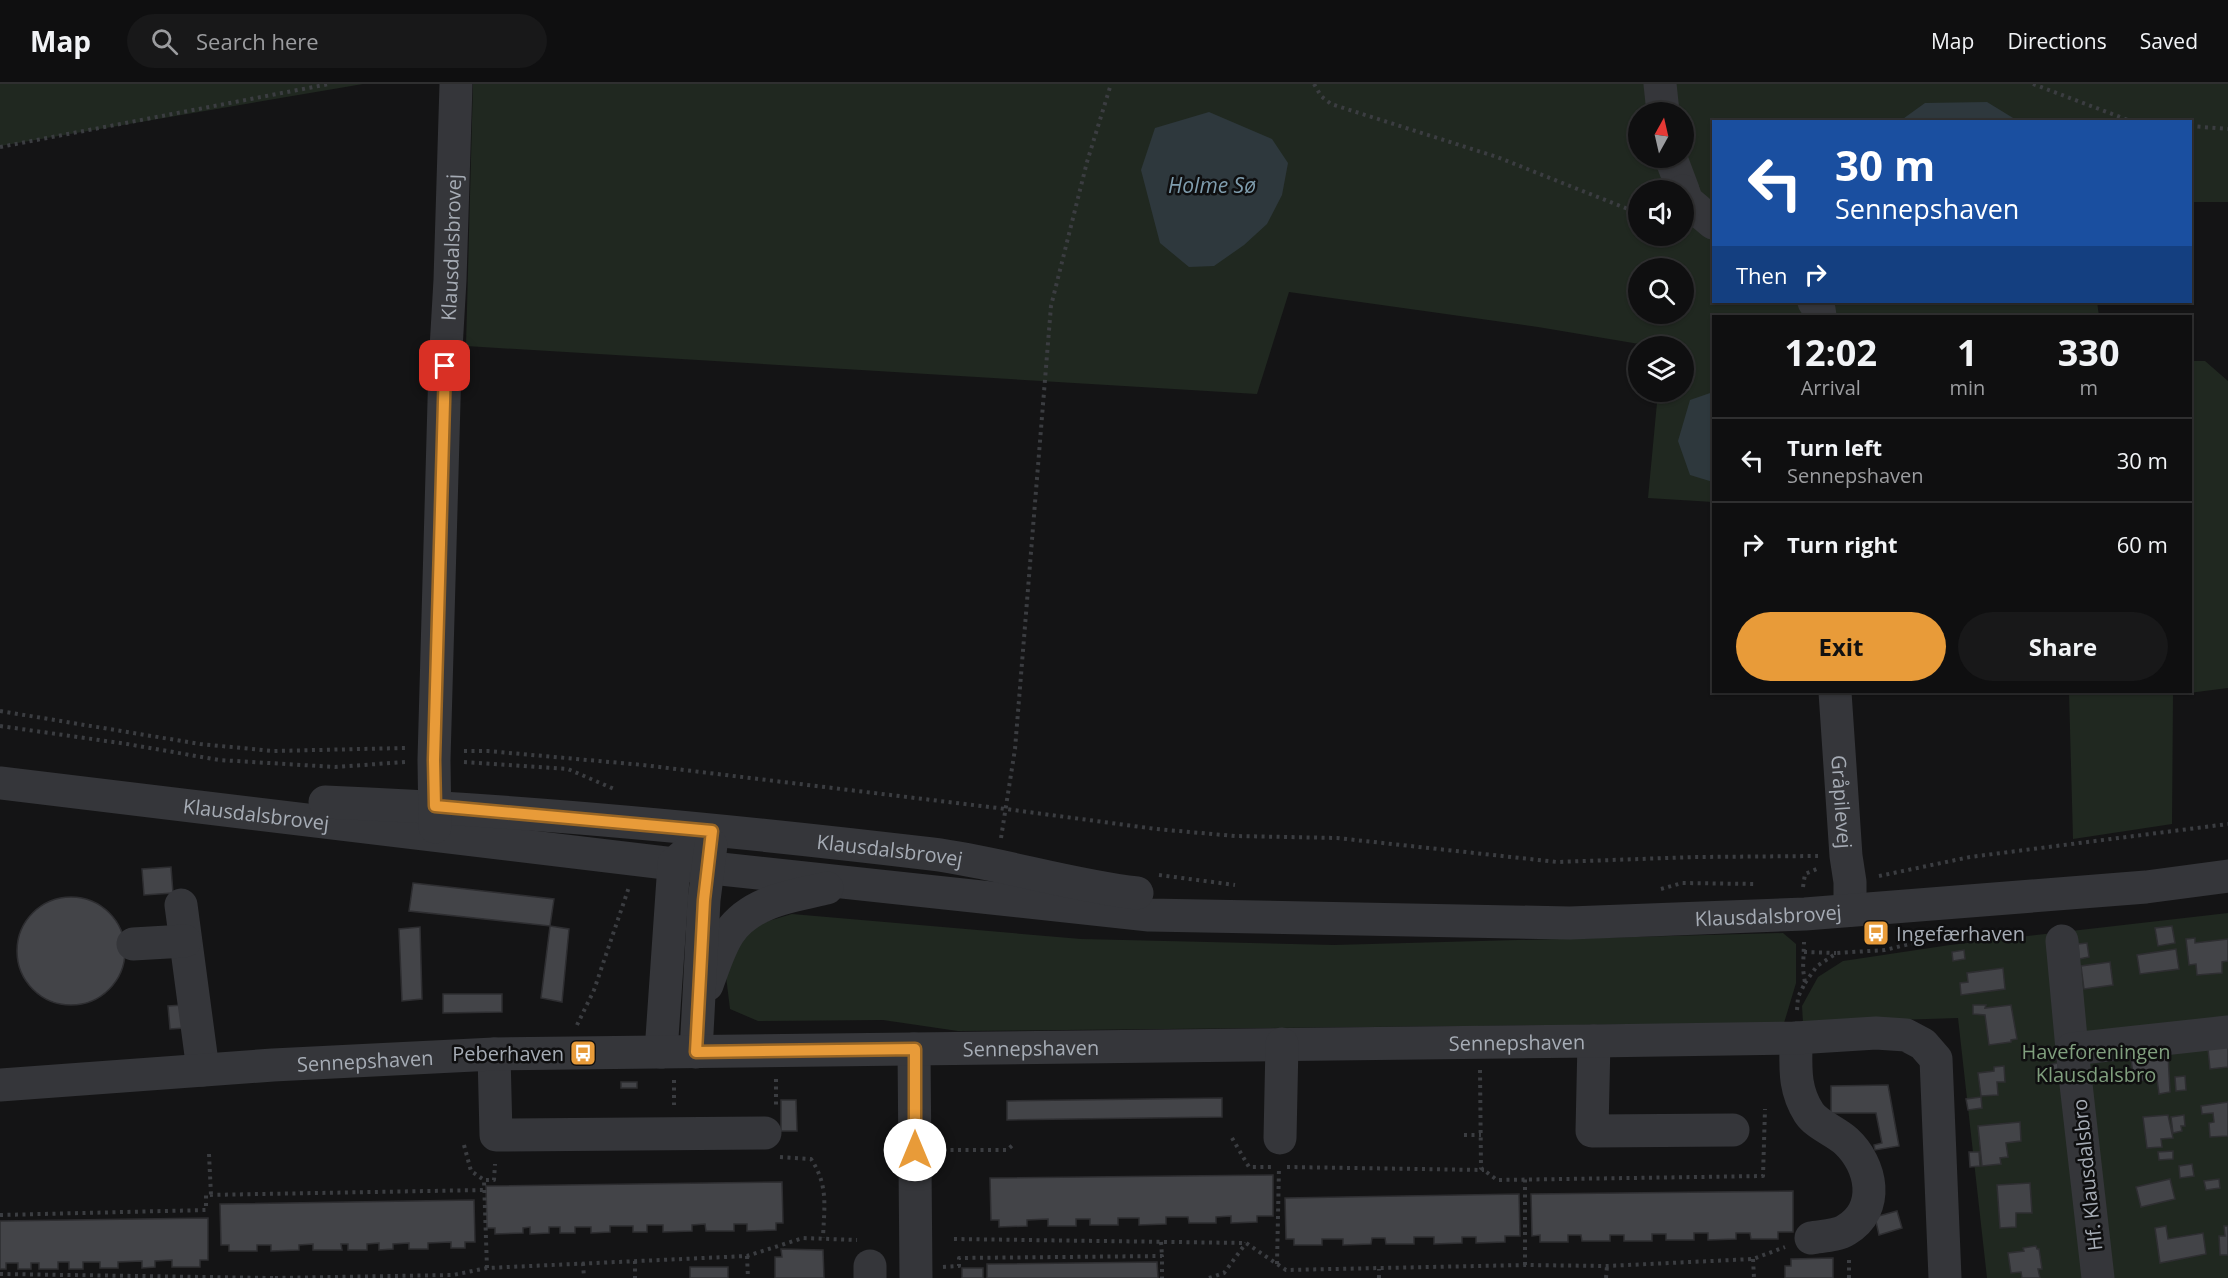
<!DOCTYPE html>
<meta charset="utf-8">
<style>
:root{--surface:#0f0f10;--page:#181819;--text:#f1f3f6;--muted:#9b9c9f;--line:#2f2f30;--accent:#e89b39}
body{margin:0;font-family:"Open Sans",sans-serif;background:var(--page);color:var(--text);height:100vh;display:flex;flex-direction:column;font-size:22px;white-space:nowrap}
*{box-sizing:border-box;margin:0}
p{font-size:20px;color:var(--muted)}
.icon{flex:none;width:33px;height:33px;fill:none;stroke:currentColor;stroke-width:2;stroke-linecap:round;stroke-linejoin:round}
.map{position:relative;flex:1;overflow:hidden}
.panel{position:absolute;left:1712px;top:231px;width:480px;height:378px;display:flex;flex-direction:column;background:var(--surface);border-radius:0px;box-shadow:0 2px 4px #0004,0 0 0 2px var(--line)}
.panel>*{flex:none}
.guide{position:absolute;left:1712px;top:36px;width:480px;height:183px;border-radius:0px;box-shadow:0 2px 4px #0004,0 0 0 2px var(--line);background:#1a4fa0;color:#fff;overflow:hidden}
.needle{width:39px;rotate:8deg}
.tools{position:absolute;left:1628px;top:18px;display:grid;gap:12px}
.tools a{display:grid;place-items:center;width:66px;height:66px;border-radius:50%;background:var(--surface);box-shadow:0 2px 4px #0004,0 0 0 2px var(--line);font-size:30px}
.pin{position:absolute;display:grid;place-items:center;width:51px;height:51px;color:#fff;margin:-26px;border-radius:12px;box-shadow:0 3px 9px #0006}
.me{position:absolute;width:66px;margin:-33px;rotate:0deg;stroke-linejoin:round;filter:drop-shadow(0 0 4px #0008)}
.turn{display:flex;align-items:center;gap:21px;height:126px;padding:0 24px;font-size:27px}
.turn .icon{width:78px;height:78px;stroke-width:2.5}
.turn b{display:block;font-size:42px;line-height:51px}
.then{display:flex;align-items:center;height:57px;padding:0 24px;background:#0003;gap:12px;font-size:22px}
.eta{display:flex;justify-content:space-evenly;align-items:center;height:102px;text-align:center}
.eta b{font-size:36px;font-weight:700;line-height:42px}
.primary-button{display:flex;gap:12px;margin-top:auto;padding:12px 24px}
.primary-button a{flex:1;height:69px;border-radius:36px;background:var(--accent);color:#111;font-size:24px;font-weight:700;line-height:69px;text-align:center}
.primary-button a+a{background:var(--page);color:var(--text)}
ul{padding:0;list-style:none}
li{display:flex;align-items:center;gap:18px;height:84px;padding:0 24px;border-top:2px solid var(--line)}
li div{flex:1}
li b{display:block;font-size:22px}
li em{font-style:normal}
header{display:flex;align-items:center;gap:36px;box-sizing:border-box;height:84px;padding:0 30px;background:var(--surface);border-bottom:2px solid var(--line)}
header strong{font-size:28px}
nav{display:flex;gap:33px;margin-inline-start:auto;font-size:21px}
.search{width:420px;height:54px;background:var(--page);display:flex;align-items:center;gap:15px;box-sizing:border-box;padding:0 21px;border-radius:33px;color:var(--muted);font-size:22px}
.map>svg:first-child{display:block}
.green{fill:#202820;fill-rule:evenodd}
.water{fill:#2e383d}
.building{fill:#434448;stroke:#2e2e31;stroke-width:1.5}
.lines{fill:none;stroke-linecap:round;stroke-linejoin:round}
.path{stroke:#3b3d41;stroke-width:4;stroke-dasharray:3 4.5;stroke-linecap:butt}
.minor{stroke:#35363a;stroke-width:33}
.route-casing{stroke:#976525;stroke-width:15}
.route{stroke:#e89b39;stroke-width:10}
.labels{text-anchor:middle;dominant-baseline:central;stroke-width:5;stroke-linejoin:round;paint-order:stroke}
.street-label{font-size:20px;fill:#a6acb5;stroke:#0f0f10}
.poi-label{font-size:20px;fill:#a6acb5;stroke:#0f0f10;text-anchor:start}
.park-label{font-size:20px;fill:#809f7e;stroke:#0f0f10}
.water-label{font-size:21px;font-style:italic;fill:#7f9dae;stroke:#0f0f10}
</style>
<header>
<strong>Map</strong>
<div class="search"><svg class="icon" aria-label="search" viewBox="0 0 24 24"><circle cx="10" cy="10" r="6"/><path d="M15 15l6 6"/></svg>Search here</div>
<nav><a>Map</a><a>Directions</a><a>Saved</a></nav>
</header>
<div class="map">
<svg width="2228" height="1194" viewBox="0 0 2228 1194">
<rect width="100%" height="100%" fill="#141415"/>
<path class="green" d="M0,0H363L0,62Z
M473,0H1650L1655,28H1638V74H1662L1671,106H1638V152H1683V127L1713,150V218H1801L1810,232H1713V418L1648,414L1658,308H1683V262H1651L1538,243L1289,208L1257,310L466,262ZM1638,184H1683V230H1638Z
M1666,0H2228V118H2190V38H1713V126L1694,110L1683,74V28H1673Z
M1826,218H2097L2099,232H1828Z
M2190,277H2205L2228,297V604L2173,611L2172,740L2073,755L2069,608H2190Z
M2228,829V1194H1987L1958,934L1803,939L1802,922L1818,893L1843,877L1950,861Z
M792,830L1081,855L1334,861L1783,849L1796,860V899L1784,939L958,947L883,936L758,937L730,925L725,884L740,856L759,840Z"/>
<path class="water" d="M1987,18L2018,37H1900L1925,19Z
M1209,28L1272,55L1288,79L1282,111L1267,140L1244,161L1214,182L1189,183L1160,159L1141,86L1155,44Z
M1713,308V398L1690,391L1678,357L1690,316Z"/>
<path class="building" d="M171,783L173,809L144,811L142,785Z
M413,799L554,815L550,842L409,827Z
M17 867a54 54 0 1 1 108 0a54 54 0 1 1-108 0Z
M550,842L569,845L562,918L541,914Z
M2172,842L2175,859L2158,862L2155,844Z
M420,843L422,915L402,917L399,845Z
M2195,854V859L2228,855V877L2222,878V889L2197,891L2196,880L2189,881L2186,855Z
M2087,859L2089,873L2079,875L2078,860Z
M2176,865L2179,885L2140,890L2137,871Z
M1964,866L1965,875L1953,877L1952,868Z
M2110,878L2113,901L2084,905L2081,882Z
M2003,884L2005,905L1961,911L1960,899L1968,898L1967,889Z
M443,910H502V928L443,929Z
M183,921L185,944L170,945L168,922Z
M1973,921H1986L1985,924L2011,921L2017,955L2011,956V958L1989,961L1985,931L1973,930Z
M2228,963V983L2210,985L2208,965Z
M2168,970L2170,1008L2159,1010L2157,995L2134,997L2131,975Z
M2058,979L2059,994L2049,995L2048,981Z
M2004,982L2005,998H1997L1998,1011L1981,1012L1978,989L1994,987V983Z
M2185,992L2186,1006L2176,1007L2175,993Z
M621,998H637V1004H621Z
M1888,1001L1899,1062L1875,1066L1874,1061L1882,1059L1876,1029H1831V1002Z
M1981,1013L1982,1024L1968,1026L1966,1015Z
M1222,1014V1033L1007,1036V1017Z
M781,1016H796L797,1047H781Z
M2228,1018V1052L2210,1053L2209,1039L2214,1038L2213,1029L2202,1030L2201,1022Z
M2168,1031L2173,1054L2161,1055L2162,1063L2147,1064L2143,1033Z
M2184,1031L2185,1042H2181L2182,1047L2173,1049L2171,1033Z
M2020,1038L2021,1057L2006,1059L2008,1073L2000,1074L2001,1080L1982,1082L1978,1042Z
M2173,1067V1075L2159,1076L2158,1068Z
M1969,1068H1979L1980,1082L1970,1083Z
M2192,1080L2194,1092L2180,1094L2179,1082Z
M1273,1091V1132H1257V1138L1231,1139V1132L1216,1133V1139H1189L1188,1133H1166V1140L1139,1141V1134H1118V1141H1090V1135H1076V1142H1048V1135L1027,1136V1142L999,1143V1136H991L990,1094Z
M2170,1095L2175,1115L2141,1123L2136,1103Z
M2219,1095L2220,1104L2206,1106L2204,1097Z
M782,1098L783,1139H776V1146L747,1147V1140H734V1147H706L705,1140L692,1141V1147L663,1148V1141H647V1148H633V1142H610V1148L591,1149V1143H575V1149H560V1143H549V1149L530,1150V1143L523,1144V1149L495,1150V1144H487L486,1102Z
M2030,1099L2032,1129H2016V1143L2000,1144L1997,1101Z
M1793,1107V1148H1778V1155H1751L1750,1149H1736V1155L1708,1156V1149H1694V1156H1666V1150H1652V1157H1624V1151H1610V1157H1582L1581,1151H1568V1158H1540V1151L1532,1152L1531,1110Z
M1519,1110L1520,1152H1505V1158L1476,1159V1153H1462V1159L1434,1160V1153H1414V1160H1386L1385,1154H1372L1371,1160L1343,1161V1155H1322V1161H1294V1155H1286L1285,1114Z
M474,1116L475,1158H465V1164H451V1158L428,1159V1165H409V1159L393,1160V1165L379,1166V1159L367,1160V1166H348V1160H341L342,1166H313V1160L299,1161V1166L271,1167V1161H257V1167H229V1161H221L220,1120Z
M1897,1127L1902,1144L1879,1151L1875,1133Z
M208,1134V1176H200V1183H172V1176L155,1177V1183L142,1184V1177L118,1178V1184H100V1178H83V1185H69V1178H58V1185H39V1179H31V1185H18V1179H6V1185H0V1137Z
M2166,1142L2168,1155L2203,1149L2206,1170L2160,1179L2155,1144Z
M2224,1142H2228V1171H2220L2219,1152H2225Z
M2036,1162L2037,1165H2039L2042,1185H2038L2040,1194H2022L2021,1188L2011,1189L2008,1169L2024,1167L2023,1164Z
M781,1165L823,1166L824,1194H775V1173H782Z
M1833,1174V1194H1785V1182H1791V1175Z
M1157,1178L1158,1194H987V1180Z
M690,1183H728V1194H690Z
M962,1184H983V1194H962Z"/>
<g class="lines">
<path class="path" d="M1314,0L1321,12L1331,20L1497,73L1638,129
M2033,0L2128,36L2146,38
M2190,42L2228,45
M0,63L329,0
M0,627L200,660L273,667L406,664
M0,642L127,660L219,676L335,683L405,678
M464,667H488L643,681L1006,725L1156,745L1235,752L1337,754L1557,778L1695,773L1818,772
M464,678L568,685L614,705
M1001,754L1015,665L1051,222L1087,78L1111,0
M1159,791L1235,801
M1879,792L1970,773L2228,740
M1803,803L1805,790L1819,784
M1661,805L1682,799L1755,800
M1804,868L1836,869
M1805,899L1817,882L1837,869L1885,866L1946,851
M1797,926L1798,913L1805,899L1803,885L1804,858
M577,941L594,906L629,803
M1480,986L1481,1084L1497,1096L1763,1092L1765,1025
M776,995V1024
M674,996V1021
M1464,1051H1481
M1232,1054L1249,1083H1271
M464,1061L471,1087L484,1096
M943,1066H1007L1015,1059
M209,1070L211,1111
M780,1073L811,1075C829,1102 824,1124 823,1154
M1287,1083L1484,1086
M0,1131L206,1126V1111L484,1106
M954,1155L1246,1159L1286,1186L1525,1181L1607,1182L1753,1175L1785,1163
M1161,1158L1162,1172
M747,1172L748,1194
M1753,1175L1754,1194
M635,1177V1194
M583,1179L584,1194
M1277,1180L1279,1083
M1525,1181V1095
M943,1183L959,1182V1174L1162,1172V1194
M487,1184L484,1096H494L495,1080
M0,1190L274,1194
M275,1194L453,1191L487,1184L747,1172L803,1154L857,1156
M1209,1194L1224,1189L1246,1159
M1379,1194V1185
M1606,1194L1607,1182
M1849,1194V1175"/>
<g class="minor">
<path d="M1660,0L1663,28"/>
<path d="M1671,74L1683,106"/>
<path d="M1683,107L1687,117L1713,139"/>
<path d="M1814,218L1819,225L1820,232"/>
<path id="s1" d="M1835,608L1846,772L1850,798V826"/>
<path id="s2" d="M0,699L674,780L1149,831L1570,839L1805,830L2146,803L2228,792"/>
<path id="s3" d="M325,718C527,726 730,746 932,770C1001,779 1068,801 1137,809"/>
<path id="s4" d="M435,743L434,676L445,282L450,196L456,0"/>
<path d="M181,821L203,986"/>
<path d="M2062,857L2072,965"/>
<path d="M133,860L185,857"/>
<path d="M707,901C713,885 719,864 729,849C751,817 792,812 827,804"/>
<path d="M1796,954C1796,982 1793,1004 1809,1029C1817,1041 1835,1047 1846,1057C1872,1081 1881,1125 1846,1146C1837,1152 1821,1152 1811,1154"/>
<path d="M1594,957L1592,1047L1733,1046"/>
<path d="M914,965L916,1194"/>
<path d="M661,968L674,780L690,766"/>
<path d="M696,968L704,816L711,761"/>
<path d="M494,970L496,1051L765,1049"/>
<path id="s5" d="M0,1001L273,981L494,970L1594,957L1796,954L1876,949L1906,951L1923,960L1936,975L1945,1194"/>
<path d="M1280,1054L1282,960"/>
<path d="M870,1182V1194"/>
<path d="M2098,1194L2072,965L2228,948"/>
</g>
</g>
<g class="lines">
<defs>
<path id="route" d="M445,282L434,676L435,722L712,747L704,816L696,968L915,965V1066"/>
</defs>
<use href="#route" class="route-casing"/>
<use href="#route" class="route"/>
</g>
<defs>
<symbol id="bus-square" viewBox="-11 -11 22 22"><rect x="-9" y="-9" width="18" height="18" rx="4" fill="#e89b39" stroke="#0f0f10"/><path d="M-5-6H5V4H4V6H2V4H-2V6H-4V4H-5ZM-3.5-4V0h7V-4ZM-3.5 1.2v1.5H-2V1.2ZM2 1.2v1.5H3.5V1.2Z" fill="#fff"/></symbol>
</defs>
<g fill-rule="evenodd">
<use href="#bus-square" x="1861" y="834" width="30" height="30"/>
<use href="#bus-square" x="568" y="954" width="30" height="30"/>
</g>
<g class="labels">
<g class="street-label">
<text stroke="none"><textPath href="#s4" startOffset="580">Klausdalsbrovej</textPath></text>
<text stroke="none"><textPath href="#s1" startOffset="110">Gråpilevej</textPath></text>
<text stroke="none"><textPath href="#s2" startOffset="258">Klausdalsbrovej</textPath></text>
<text stroke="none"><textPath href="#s3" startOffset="567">Klausdalsbrovej</textPath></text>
<text stroke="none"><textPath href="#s2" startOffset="1776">Klausdalsbrovej</textPath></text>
<text stroke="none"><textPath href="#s5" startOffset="1518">Sennepshaven</textPath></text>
<text stroke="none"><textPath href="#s5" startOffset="1032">Sennepshaven</textPath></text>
<text stroke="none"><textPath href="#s5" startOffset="366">Sennepshaven</textPath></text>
<text transform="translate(2087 1091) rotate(-96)">Hf. Klausdalsbro</text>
</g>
<g class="poi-label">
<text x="1896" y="849">Ingefærhaven</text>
<text x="564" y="969" text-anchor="end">Peberhaven</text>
</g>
<g class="park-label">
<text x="2096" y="967">Haveforeningen<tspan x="2096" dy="23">Klausdalsbro</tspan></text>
</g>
<g class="water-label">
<text x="1212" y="101">Holme Sø</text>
</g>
</g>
</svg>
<div class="tools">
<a><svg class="needle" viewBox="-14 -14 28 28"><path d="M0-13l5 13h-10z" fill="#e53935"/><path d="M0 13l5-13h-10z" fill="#9b9c9f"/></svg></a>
<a><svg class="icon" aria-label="sound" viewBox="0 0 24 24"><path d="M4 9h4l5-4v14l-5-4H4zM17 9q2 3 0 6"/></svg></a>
<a><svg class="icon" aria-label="search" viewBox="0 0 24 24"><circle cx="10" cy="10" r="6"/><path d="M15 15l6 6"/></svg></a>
<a><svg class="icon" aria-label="layers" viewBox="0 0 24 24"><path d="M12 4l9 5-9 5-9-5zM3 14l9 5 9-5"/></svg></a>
</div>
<div class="pin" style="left:445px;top:282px;background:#d93025"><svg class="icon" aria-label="arrive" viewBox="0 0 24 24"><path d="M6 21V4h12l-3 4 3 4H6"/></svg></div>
<svg class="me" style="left:915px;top:1066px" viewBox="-20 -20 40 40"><circle r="19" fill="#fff"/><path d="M0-13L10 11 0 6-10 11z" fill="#e89b39"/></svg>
<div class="guide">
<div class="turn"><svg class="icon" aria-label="left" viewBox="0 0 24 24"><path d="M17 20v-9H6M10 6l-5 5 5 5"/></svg><div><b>30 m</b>Sennepshaven</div></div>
<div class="then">Then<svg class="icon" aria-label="right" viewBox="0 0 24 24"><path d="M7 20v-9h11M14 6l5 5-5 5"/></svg></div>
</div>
<section class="panel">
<div class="eta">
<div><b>12:02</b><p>Arrival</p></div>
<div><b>1</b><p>min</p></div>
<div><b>330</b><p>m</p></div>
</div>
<ul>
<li><svg class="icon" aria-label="left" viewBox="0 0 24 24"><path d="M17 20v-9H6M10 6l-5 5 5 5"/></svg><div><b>Turn left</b><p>Sennepshaven</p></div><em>30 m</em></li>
<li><svg class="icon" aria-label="right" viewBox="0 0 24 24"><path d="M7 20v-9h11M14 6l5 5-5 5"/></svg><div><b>Turn right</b></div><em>60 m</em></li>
</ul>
<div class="primary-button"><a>Exit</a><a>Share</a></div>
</section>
</div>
